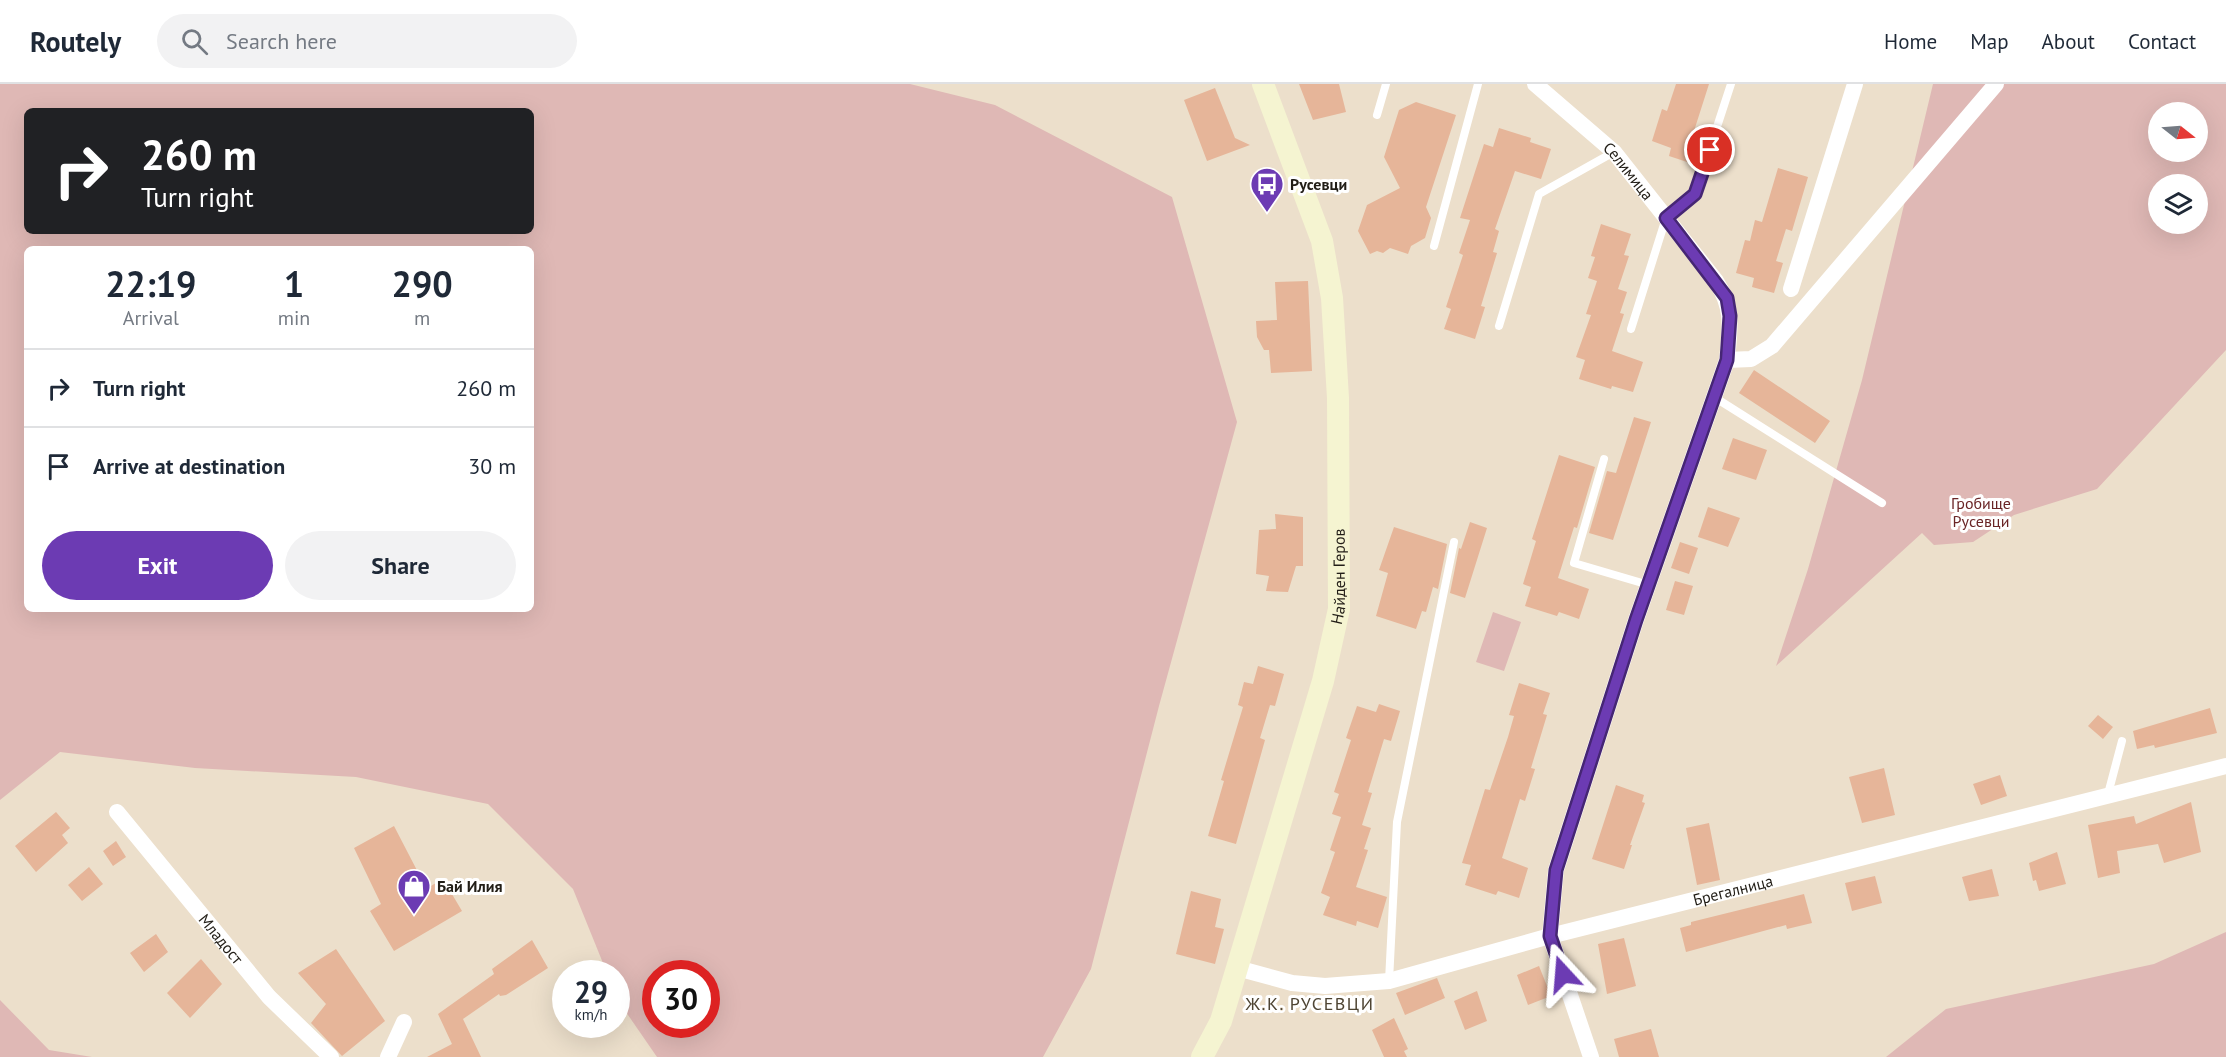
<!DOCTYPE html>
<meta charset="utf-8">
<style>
:root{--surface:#fff;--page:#f2f2f3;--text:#1f2937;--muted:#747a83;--line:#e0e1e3;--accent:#6c3bb3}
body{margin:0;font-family:"PT Sans",sans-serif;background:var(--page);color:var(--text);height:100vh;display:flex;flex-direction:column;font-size:22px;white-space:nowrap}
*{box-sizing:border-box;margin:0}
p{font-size:20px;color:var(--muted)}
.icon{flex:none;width:33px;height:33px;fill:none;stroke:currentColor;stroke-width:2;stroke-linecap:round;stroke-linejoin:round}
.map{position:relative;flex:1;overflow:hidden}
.details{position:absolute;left:24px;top:162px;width:510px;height:366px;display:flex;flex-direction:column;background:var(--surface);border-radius:9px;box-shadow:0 6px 24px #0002}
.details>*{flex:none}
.banner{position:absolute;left:24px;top:24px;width:510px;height:126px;border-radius:9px;box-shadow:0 6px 24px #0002;background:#202124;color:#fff;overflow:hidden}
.needle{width:39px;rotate:107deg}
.buttons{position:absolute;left:2148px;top:18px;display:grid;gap:12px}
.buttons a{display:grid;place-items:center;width:60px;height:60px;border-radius:50%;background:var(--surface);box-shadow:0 6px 24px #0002;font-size:30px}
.speed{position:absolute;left:552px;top:876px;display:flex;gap:12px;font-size:30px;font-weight:700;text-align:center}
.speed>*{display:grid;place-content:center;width:78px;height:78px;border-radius:50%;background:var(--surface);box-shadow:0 6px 24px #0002;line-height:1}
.speed small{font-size:15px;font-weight:400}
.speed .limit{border:9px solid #d22;background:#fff;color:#111}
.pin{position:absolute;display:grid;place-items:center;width:51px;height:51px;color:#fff;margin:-26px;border:3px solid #fff;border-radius:50%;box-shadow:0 2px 6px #0007}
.me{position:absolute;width:66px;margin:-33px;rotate:341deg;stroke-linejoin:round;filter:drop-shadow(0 0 4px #0008)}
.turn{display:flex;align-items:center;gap:21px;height:126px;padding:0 18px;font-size:27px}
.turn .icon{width:78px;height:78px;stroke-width:2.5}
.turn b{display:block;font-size:42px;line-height:51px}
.eta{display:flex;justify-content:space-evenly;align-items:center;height:102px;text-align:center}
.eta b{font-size:36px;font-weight:700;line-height:42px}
.button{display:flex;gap:12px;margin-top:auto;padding:12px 18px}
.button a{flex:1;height:69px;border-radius:36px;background:var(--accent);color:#fff;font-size:24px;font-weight:700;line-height:69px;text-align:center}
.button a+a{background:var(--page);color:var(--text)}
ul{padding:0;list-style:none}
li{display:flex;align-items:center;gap:18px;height:78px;padding:0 18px;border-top:2px solid var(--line)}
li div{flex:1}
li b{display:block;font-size:22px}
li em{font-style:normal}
header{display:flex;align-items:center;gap:36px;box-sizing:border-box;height:84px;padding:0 30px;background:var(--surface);border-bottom:2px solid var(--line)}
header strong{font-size:28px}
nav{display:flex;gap:33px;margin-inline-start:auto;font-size:21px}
.search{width:420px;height:54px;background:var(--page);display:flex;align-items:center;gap:15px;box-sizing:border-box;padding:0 21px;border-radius:33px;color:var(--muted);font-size:22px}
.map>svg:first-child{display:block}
.green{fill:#dfb8b5;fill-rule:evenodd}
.building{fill:#e6b599}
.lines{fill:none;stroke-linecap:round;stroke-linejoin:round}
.lane{stroke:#fff;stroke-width:8}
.street{stroke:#fff;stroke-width:16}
.secondary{stroke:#f5f4d1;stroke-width:22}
.route-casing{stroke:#462674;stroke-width:15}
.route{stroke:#6c3bb3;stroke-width:10}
.labels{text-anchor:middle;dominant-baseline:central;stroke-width:6;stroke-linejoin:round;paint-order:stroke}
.street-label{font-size:16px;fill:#221e17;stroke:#fff}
.poi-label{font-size:16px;font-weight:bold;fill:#221e17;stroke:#fff;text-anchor:start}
.park-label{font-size:16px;fill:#6a2526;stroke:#fff}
.neighbourhood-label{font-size:18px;letter-spacing:1.5px;fill:#4e4433;stroke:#fff}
</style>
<header>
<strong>Routely</strong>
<div class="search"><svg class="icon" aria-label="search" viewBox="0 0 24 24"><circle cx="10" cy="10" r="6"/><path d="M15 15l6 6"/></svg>Search here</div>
<nav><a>Home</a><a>Map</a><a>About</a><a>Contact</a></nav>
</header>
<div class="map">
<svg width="2226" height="973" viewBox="0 0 2226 973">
<rect width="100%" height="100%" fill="#ecdfcb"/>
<path class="green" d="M0,0H910L995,21L1172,113L1237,338L1159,622L1091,885L1043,973H657L617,915L616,890L607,889L573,805L488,720L356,693L195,684L60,668L0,716ZM27,27H531V147H27ZM27,165H531V525H27ZM656,890H706V940H656Z
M1933,0H2226V266L2097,405L2014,431L1973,458L1934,461L1922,449L1776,582L1808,485L1862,296ZM2158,28H2198V68H2158ZM2158,100H2198V140H2158Z
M1493,528L1521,538L1504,587L1476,578Z
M2226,848V973H1886L1946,925L2154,880Z
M0,916L49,966L92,973H0Z"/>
<path class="building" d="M1299,0H1339L1346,28L1313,36Z
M1676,0H1709L1694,47L1700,49L1690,79L1669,72L1671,64L1652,57L1662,25L1667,27Z
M1215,4L1235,54L1250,61L1207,77L1184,16Z
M1416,18L1456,31L1426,123L1431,134L1425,154L1411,162L1408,170L1390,164L1383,169L1377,167L1370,170L1358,147L1367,121L1400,104L1384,73L1399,26Z
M1499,44L1531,54L1530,58L1551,65L1541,95L1515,87L1495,145L1499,147L1493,168L1497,169L1481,222L1485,223L1475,255L1444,245L1451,225L1446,223L1463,171L1459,169L1470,136L1460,134L1484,60L1493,63Z
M1778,84L1808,93L1792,147L1786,145L1776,177L1783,179L1774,209L1752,203L1754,194L1736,189L1745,156L1750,157L1755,136L1762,138Z
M1601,140L1631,150L1624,171L1629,172L1618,205L1627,208L1620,229L1624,230L1612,267L1643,278L1633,308L1612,302L1611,305L1579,295L1585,276L1576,273L1591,231L1586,230L1597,197L1588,194L1595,173L1591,172Z
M1308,197L1312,287L1271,289L1269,266H1264L1257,253L1256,237L1277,236L1275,198Z
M1754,286L1830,337L1815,359L1739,309Z
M1634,333L1651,338L1613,456L1589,449L1607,387L1616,389Z
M1733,354L1767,366L1756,396L1722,385Z
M1559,371L1595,383L1577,444L1574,443L1558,494L1589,505L1579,535L1559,528L1557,532L1525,522L1531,503L1523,500L1536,457L1532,455Z
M1708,423L1740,434L1728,463L1698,453Z
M1275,430L1303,433V482H1296L1288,508L1266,507L1269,492L1256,490L1259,446L1276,445Z
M1470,438L1487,444L1465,514L1450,509L1459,464L1461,465Z
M1394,443L1447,460L1438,505L1433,503L1426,528L1422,527L1416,545L1376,532L1388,489L1379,486Z
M1680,458L1698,464L1689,490L1671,484Z
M1675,497L1693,502L1684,531L1666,526Z
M1258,582L1284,590L1275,622L1270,621L1260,654L1265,656L1236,760L1208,752L1224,697L1221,696L1243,623L1238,621L1244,598L1253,600Z
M1519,599L1550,609L1543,630L1547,631L1531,684L1535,685L1525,717L1520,715L1502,774L1528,784L1519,814L1498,807L1496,811L1465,801L1471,781L1462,779L1485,705L1490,706L1508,653L1514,632L1509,631Z
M1379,620L1400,627L1391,657L1384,655L1368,708L1372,709L1362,741L1371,744L1364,765L1368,766L1356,803L1387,813L1378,844L1357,837L1356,842L1323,831L1330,813L1321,809L1335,768L1330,766L1341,733L1332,730L1339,710L1334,708L1351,656L1346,654L1357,622L1376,628Z
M2210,624L2217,649L2155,664L2154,661L2137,665L2133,647Z
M2098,631L2113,643L2103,655L2088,642Z
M1884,684L1895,731L1862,739L1849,693Z
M2000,691L2007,712L1981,721L1973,700Z
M1616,701L1644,711L1642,718L1645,719L1630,761H1632L1624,785L1592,775Z
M2191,718L2201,768L2164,779L2158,760L2117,767L2120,789L2098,794L2088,741L2134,732L2136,740Z
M56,728L70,744L62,751L68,759L36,788L15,762Z
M1709,739L1720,796L1697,801L1686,744Z
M394,742L422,796L429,803L443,795L462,827L394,867L370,827L381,820L354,764Z
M116,757L126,773L113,782L103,767Z
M2057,768L2066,800L2039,807L2036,796L2033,797L2029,779Z
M89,783L103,800L82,817L68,801Z
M1992,785L1999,812L1969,817L1962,793Z
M1875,792L1882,819L1852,827L1845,799Z
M1191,807L1221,815L1215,843L1224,845L1215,880L1176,870Z
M1804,810L1812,839L1787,845L1786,841L1686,868L1680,844L1691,841V838Z
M156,850L168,868L144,888L130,869Z
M1624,854L1636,902L1607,910L1598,860Z
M532,856L548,884L506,911L500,912L499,910L463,935L481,973H427L452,960L438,930L494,890L492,885Z
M336,865L385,937L342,972L311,939L326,920L298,889Z
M201,875L222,900L190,934L167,909Z
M1539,882L1551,912L1528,921L1517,891Z
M1437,894L1445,914L1405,931L1396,909Z
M1477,907L1487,937L1465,946L1454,917Z
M1394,934L1408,965L1404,967L1407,973H1384L1372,946Z
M1651,945L1659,973H1619L1614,955Z"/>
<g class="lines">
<path class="lane" d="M1377,31L1386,0
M1434,162L1478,0
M1499,242L1539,110L1614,68
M1631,245L1666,134L1695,110L1731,0
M1714,313L1882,419
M1604,375L1574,479L1649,501
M2108,710L2122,657
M1389,897L1397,738L1454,458"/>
<g class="street">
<path id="s1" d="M1535,0L1614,68L1716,197C1734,225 1730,244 1727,276L1636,536L1556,786L1550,852L1591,973"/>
<path d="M1791,205L1855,0"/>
<path d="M1727,276L1751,275L1772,262L1996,0"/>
<path id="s2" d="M117,728L269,913L331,973"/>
<path id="s3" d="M1237,884L1292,899L1325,902L1389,897L1550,852L2226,682"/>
<path d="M388,973L404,938"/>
</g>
<path class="secondary" id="s4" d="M1202,973L1221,937L1237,884L1323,597L1339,525L1338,314L1332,214L1322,157L1263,0"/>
</g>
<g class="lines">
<defs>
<path id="route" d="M1563,890L1550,852L1556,786L1636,536L1727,276L1730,232L1727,214L1666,134L1695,110L1710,66"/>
</defs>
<use href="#route" class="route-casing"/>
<use href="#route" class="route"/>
</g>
<defs>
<symbol id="bus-pin" viewBox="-11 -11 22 30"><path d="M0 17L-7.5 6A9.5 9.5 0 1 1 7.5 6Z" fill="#6c3bb3" stroke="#fff"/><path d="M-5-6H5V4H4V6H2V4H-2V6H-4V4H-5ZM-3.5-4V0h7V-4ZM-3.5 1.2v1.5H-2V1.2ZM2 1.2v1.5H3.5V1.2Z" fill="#fff"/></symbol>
<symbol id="shop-pin" viewBox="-11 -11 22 30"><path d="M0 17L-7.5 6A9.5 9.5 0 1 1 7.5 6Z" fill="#6c3bb3" stroke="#fff"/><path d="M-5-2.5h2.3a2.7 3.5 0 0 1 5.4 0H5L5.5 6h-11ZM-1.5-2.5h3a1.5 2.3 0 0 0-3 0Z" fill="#fff"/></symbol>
</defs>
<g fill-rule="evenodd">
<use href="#bus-pin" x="1248" y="81" width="38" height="52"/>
<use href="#shop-pin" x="395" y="783" width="38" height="52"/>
</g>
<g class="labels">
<g class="street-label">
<text stroke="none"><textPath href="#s1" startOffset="128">Селимица</textPath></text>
<text stroke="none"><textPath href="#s4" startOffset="502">Найден Геров</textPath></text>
<text stroke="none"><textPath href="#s3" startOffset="510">Брегалница</textPath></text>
<text stroke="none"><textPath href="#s2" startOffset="164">Младост</textPath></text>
</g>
<g class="poi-label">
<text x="1290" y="100">Русевци</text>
<text x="437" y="802">Бай Илия</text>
</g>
<g class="park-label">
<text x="1981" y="419">Гробище<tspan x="1981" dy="18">Русевци</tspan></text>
</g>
<g class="neighbourhood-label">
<text x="1310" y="919">Ж.К. РУСЕВЦИ</text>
</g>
</g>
</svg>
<div class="buttons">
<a><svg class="needle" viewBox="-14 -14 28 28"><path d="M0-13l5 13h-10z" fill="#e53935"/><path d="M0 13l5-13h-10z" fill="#747a83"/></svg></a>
<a><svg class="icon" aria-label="layers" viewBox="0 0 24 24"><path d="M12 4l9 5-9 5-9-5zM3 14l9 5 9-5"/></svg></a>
</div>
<div class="speed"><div>29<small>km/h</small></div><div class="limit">30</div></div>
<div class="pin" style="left:1710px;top:66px;background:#d93025"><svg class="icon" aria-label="arrive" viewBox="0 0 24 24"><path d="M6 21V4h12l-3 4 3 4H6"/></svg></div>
<svg class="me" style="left:1563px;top:890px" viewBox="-20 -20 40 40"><path d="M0-17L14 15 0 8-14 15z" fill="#6c3bb3" stroke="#fff" stroke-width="4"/></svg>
<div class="banner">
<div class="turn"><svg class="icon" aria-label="right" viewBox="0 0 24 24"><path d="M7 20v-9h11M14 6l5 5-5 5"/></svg><div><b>260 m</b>Turn right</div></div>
</div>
<section class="details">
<div class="eta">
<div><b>22:19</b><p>Arrival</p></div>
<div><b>1</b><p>min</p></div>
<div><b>290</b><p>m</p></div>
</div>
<ul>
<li><svg class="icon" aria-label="right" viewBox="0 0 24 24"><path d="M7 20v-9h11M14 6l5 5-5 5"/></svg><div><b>Turn right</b></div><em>260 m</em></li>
<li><svg class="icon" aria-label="arrive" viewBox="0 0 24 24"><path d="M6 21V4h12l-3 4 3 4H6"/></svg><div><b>Arrive at destination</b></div><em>30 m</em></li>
</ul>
<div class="button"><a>Exit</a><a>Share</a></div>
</section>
</div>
